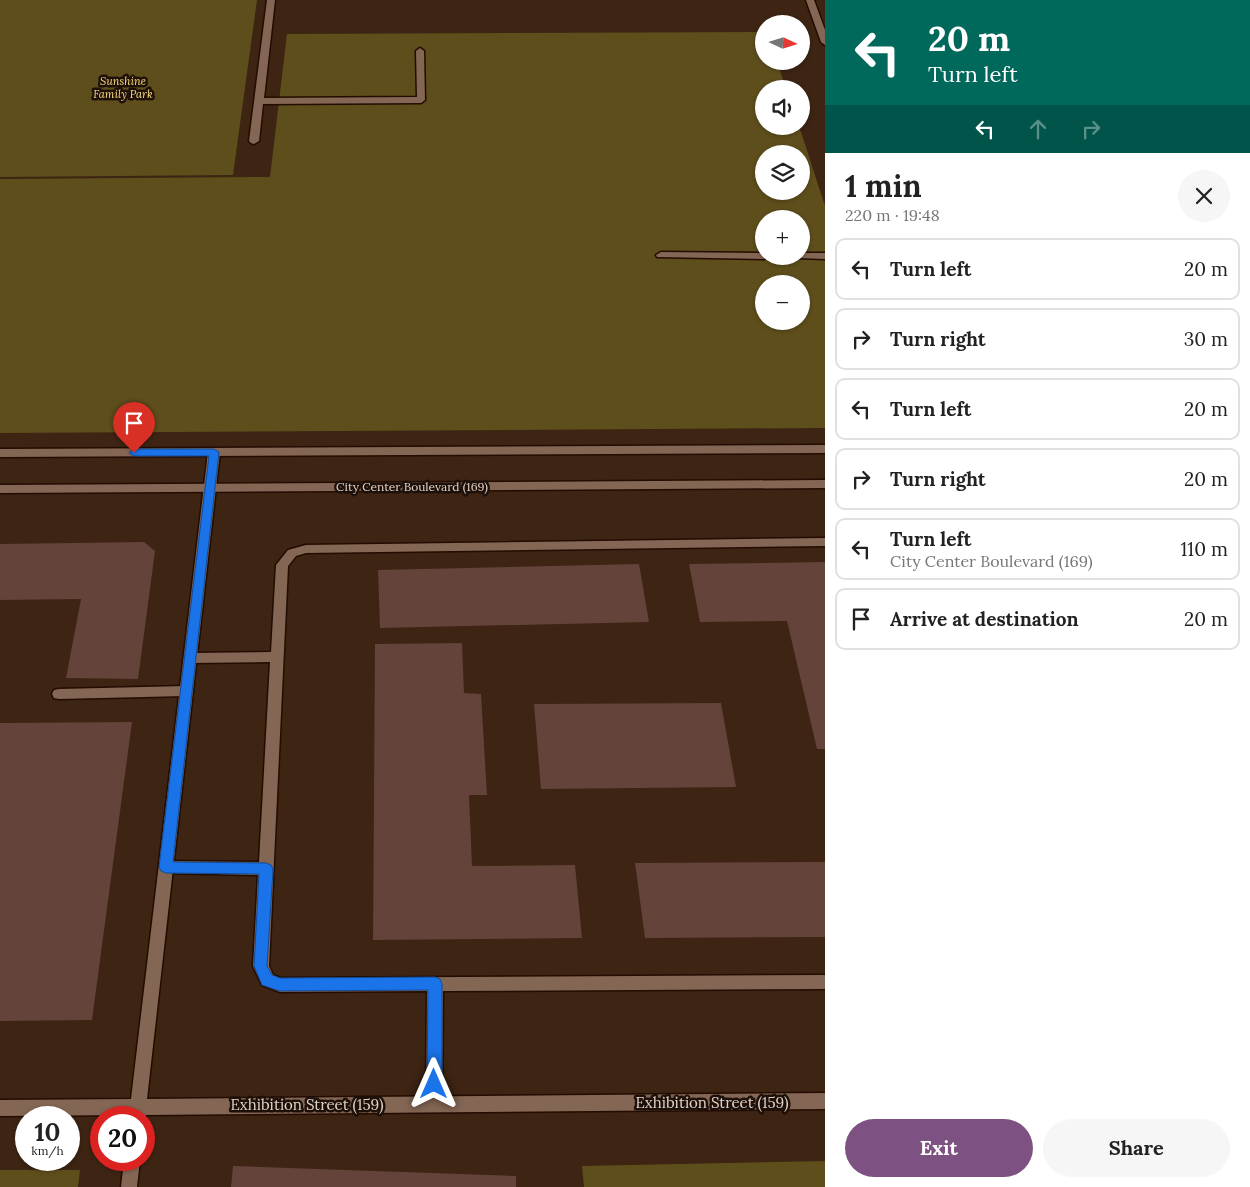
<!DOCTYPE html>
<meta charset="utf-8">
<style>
:root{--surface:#fff;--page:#f6f6f6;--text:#222;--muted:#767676;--line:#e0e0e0;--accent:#7d5283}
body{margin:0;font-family:Lora,serif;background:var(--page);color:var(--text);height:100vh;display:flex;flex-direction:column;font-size:19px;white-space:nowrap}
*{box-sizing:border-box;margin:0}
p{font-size:16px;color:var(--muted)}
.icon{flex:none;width:28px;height:28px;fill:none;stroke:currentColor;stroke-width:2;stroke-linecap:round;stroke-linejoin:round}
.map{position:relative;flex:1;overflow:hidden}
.side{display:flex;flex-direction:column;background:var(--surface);width:425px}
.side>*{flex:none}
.top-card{background:#00695c;color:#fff;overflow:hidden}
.needle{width:32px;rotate:94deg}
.tools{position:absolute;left:755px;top:15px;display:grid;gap:10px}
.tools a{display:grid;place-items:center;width:55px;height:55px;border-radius:50%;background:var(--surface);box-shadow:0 1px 4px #0004;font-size:25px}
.speed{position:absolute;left:15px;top:1106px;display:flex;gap:10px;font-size:25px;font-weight:700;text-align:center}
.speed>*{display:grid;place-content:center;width:65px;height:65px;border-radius:50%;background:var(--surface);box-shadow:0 1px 4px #0004;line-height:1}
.speed small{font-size:12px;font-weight:400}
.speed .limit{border:8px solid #d22;background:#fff;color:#111}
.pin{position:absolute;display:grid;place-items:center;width:42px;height:42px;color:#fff;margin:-51px -21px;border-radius:50% 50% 50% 0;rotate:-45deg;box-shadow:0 0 5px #0007}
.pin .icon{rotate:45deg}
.me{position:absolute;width:55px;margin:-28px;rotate:0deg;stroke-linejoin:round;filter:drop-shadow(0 0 4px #0008)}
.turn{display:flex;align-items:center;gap:18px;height:105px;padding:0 20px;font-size:22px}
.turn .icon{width:65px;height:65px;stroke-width:2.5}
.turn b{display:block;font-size:35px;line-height:42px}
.lanes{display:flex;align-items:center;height:48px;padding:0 20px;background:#0003;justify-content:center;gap:25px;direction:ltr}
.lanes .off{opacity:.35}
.round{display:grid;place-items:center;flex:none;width:52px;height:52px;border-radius:26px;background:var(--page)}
.headline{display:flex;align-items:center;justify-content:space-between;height:85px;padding:0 20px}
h1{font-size:30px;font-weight:700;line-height:38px}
.action{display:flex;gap:10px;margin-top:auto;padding:10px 20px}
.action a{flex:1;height:58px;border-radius:30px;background:var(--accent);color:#fff;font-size:20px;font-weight:700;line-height:58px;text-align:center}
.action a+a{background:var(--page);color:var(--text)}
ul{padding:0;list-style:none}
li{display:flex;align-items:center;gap:15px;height:62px;margin:0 10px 8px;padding:0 10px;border:2px solid var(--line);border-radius:10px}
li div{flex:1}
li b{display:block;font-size:19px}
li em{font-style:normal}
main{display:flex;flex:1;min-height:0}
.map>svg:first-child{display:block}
.green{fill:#5e4e1c;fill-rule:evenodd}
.building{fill:#63433a}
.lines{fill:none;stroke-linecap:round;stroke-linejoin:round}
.lane-casing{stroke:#230c00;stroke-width:3}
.street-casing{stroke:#230c00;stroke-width:3}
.secondary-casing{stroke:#230c00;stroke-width:3}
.lane{fill:#846654;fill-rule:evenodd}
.street{fill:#846654;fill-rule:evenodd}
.secondary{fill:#846654;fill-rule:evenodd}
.route{fill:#1a73e8;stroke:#114b97}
.labels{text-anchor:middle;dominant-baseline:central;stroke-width:5;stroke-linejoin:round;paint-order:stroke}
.far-park-label{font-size:11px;font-style:italic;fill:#fedd7f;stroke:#1c1009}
.street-label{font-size:12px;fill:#e2d1c7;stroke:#1c1009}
.near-street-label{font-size:15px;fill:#e2d1c7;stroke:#1c1009}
</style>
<main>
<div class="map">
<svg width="825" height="1187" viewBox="0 0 825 1187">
<rect width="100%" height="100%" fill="#3d2413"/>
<path class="green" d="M0,0H257L233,175L0,177Z
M764,32V61H777L786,89H764V126H799L825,206V428L0,433V179L270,177L287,34ZM764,154H801V191H764ZM764,219H801V256H764ZM764,284H801V321H764Z
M825,1161V1187H584L582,1166Z
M0,1170H80L78,1187H0Z"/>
<path class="building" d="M144,542L155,551L138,679L66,678L81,599L0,600V544Z
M825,562V749H817L787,621L700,622L689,564Z
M639,564L649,622L380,628L378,570Z
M462,643L464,693L481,694L487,795H469L472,866L575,865L582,938L373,940L375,644Z
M721,703L736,787L541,789L534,704Z
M132,722L92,1020L0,1021V723Z
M825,862V937L645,938L635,863Z
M233,1166L516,1176V1187H231Z"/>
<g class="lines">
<defs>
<path id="lane" d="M267,0H275L264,98L417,97L416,51L420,48L424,51L425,100L421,103L263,104L259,141L254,144L251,143L249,141Z
M661,252L764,253V256H769L764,259L657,257L656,255Z
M801,253H825V259L797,258L796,256H801Z
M825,538V546L306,553L296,556L288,566L269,966L273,975L280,978L825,975V989L443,991L442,1104L440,1110L434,1112L428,1110L426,1104L427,991L280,992L262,985L253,966L258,875L166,873L161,871L159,867L161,863L166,861L259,862L270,662L190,663L185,662L184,658L185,654L190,653L271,652L276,565L288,550L306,545Z
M186,686L191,687L193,691L191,695L186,696L59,699L54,698L52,694L54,690L59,689Z"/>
<path id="street" d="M806,0H814L825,30V45L821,42Z
M214,448L220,452L147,1099L825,1093V1109L146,1115L144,1121V1118H129V1115L0,1116V1100L131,1099L208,452Z
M124,1160H140L137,1187H121Z"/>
<path id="secondary" d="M825,445V453L0,457V449Z
M825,480V488L0,493V485Z"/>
</defs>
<use href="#lane" class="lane-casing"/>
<use href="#street" class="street-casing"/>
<use href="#secondary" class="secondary-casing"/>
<use href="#lane" class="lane"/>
<use href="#street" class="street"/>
<use href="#secondary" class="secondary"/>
</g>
<path class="route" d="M134,449H214L219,452L173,862L266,863L271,865L273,869L267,966L272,975L280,978L435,977L440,979L442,984V1084L440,1089L434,1091L429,1089L427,1084L428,990L280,991L262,985L254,966L259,874L166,873L161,871L159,867L209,456H134L129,453Z"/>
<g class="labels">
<g class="far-park-label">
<text x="123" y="81">Sunshine<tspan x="123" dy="13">Family Park</tspan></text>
</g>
<g class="street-label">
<text x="412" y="486">City Center Boulevard (169)</text>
</g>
<g class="near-street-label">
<text x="712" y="1102">Exhibition Street (159)</text>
<text x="307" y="1104">Exhibition Street (159)</text>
</g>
</g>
</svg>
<div class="tools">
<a><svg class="needle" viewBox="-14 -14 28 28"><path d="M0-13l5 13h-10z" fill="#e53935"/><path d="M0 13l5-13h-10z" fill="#767676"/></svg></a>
<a><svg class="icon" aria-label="sound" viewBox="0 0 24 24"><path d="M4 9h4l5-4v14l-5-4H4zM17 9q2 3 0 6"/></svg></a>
<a><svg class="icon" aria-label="layers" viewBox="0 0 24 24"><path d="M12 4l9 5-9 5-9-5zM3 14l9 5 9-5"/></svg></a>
<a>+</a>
<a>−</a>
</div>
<div class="speed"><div>10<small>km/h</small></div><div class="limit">20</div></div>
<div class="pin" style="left:134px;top:453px;background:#d93025"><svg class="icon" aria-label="arrive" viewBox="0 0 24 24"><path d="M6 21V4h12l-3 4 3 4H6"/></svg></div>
<svg class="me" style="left:434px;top:1084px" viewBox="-20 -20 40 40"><path d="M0-17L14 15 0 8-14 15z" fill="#1a73e8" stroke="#fff" stroke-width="4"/></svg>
</div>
<section class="side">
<div class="top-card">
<div class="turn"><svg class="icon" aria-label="left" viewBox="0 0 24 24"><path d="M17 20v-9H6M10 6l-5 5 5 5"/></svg><div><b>20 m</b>Turn left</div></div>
<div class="lanes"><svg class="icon" aria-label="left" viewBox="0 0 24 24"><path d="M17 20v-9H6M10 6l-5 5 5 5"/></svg><svg class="icon off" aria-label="ahead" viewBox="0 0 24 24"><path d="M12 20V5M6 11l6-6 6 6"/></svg><svg class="icon off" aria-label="right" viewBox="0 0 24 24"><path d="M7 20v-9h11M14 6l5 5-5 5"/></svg></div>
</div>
<div class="headline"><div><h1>1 min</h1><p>220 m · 19:48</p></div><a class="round"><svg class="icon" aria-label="close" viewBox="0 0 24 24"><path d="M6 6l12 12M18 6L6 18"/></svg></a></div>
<ul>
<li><svg class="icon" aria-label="left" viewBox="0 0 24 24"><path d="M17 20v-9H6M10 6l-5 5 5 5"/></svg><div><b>Turn left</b></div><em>20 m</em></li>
<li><svg class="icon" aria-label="right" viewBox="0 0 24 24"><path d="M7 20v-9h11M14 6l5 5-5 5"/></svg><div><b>Turn right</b></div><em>30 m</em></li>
<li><svg class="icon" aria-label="left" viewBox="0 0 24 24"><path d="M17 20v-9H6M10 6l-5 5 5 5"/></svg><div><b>Turn left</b></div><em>20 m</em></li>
<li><svg class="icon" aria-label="right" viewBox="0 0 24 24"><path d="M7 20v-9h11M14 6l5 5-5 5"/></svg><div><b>Turn right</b></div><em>20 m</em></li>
<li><svg class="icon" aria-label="left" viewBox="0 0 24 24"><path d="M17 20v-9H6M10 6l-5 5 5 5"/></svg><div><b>Turn left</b><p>City Center Boulevard (169)</p></div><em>110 m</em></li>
<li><svg class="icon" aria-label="arrive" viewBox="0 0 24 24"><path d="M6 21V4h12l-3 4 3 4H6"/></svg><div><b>Arrive at destination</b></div><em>20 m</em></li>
</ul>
<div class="action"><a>Exit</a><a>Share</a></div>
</section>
</main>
